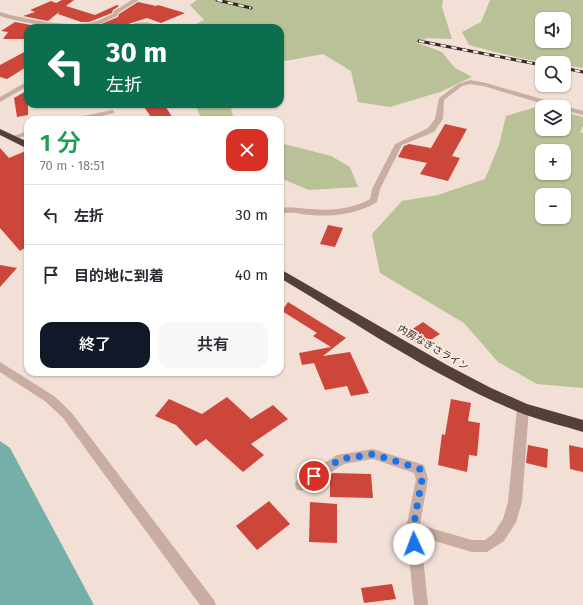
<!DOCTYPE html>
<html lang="ja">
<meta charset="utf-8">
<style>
:root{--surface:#fff;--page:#f7f7f7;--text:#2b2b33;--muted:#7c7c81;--line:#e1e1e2;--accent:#111827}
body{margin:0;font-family:"Fira Sans","Noto Sans JP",sans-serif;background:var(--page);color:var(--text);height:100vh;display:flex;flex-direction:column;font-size:15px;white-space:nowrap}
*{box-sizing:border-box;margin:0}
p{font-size:13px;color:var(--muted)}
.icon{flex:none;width:22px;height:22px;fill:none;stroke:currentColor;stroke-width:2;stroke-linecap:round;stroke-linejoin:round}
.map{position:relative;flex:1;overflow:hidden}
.drawer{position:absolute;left:24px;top:116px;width:260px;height:260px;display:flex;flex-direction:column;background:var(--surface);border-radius:12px;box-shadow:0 1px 3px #0004}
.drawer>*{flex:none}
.banner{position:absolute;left:24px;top:24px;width:260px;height:84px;border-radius:12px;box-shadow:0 1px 3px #0004;background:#0b6e4f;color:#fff;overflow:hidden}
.tools{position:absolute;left:535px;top:12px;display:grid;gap:8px}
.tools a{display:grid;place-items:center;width:36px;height:36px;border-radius:8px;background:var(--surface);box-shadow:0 1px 3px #0004;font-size:20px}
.pin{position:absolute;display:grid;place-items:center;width:34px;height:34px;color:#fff;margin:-17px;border:2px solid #fff;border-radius:50%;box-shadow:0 1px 4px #0007}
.me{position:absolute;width:44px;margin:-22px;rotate:358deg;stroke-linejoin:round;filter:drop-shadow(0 0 3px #0008)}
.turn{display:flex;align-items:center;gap:14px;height:84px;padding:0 16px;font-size:18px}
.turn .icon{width:52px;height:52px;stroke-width:2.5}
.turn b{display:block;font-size:28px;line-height:34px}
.round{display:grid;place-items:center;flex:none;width:42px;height:42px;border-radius:12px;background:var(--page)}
.head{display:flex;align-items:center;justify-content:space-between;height:68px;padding:0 16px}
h1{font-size:24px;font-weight:600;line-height:30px;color:#1e9e55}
.action{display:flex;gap:8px;margin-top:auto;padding:8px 16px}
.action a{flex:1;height:46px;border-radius:12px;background:var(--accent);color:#fff;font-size:16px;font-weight:600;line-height:46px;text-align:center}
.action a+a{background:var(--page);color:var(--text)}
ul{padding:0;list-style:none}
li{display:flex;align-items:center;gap:12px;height:60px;padding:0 16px;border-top:1px solid var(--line)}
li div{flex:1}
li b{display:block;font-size:15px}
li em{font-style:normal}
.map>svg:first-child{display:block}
.green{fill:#b9c196;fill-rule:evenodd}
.water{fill:#74b0a9}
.building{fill:#cc463a}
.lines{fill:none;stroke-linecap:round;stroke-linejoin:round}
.minor{fill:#caada2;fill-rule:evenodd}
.highway{fill:#553f3b;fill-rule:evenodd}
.rail-casing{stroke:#342725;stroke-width:3}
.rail{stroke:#faebe2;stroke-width:2;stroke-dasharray:5.5;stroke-linecap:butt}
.route{stroke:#1a73e8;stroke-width:7;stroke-dasharray:0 12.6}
.labels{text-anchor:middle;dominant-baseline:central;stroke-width:3.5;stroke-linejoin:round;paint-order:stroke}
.street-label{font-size:10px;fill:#342725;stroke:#faebe2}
</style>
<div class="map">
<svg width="583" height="605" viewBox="0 0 583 605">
<rect width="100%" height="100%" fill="#f2e0d6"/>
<path class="green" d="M197,0H443L442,7L452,39L427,38L418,43L442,52L455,68L472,77L440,92L390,107L358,102L351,71L323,54L280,62V28H188L204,20L190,5Z
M490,0H583V68L564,65V63C532,63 500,53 469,45L462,32L481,22ZM542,19H564V41H542Z
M146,22L169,28H122L135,23Z
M195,104H230L234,120H202Z
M539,106L542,107V129H564V112L583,117V126L580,132L583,133V388L537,384L498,362L464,323L380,273L372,234L402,201L438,195L485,179L499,145L506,116ZM542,151H564V173H542ZM542,195H564V217H542Z
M280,143L331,156L350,167L358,187L309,190L280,178Z"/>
<path class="water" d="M0,441L10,448L94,605H0Z"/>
<path class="building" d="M62,0H74L66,6L95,15L117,5L119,6L113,10L112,13L89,22H81L58,14L59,12L48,21L23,16L35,12L30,10L51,1L56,3Z
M138,2L156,6L158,5L185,13L161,23L147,18L116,28L108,25L101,28L94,27L118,17L119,14Z
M15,22L31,25L41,26L39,28H28V39H3L8,32L1,31Z
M28,50V66L7,79L0,77V65Z
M28,90V115L17,117L14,98Z
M142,104H164L174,120H153Z
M445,124L467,129L452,156L460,158L448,181L420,174L427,163L398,157L404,146L409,144L431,148Z
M0,148L9,158L28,150V246L20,251L0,228Z
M328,225L343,228L335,247L320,244Z
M0,265L17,268L0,287Z
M288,302L346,338L323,356L350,352L369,393L351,396L347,386L325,390L314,363L302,365L299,353L331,347L313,336L317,333L282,311Z
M423,322L440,334L421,346L405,334Z
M227,397L251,419L273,405L288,419L251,444L264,455L243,472L206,439L196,446L176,425L155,416L169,399L202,414Z
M451,399L471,403L468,421L480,423L477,456L469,455L467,472L438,465L442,434L445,435Z
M528,445L548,449L547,468L526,463Z
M569,445L583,448V472L570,469Z
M333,473L371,474L373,498L330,497V475Z
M269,501L290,524L257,550L236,526Z
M310,502L337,504V543L309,542Z
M392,584L396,599L364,603L361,588Z"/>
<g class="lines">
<path class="minor" d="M132,0H139L118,13L117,16C108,20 100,25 91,26C71,30 18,23 0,16V12C23,19 66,27 89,23C97,22 105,17 113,14L114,11Z
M470,80L486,83L583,111V115L564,110V107H554L483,86L470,84L462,86L444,100L443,119L434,132L402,145L380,189L377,202C357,214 334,217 311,215C300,214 291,211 280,214V208C291,206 301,209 312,209C332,211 352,209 370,199L372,189L395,144L428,128L435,119L439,98L458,84Z
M28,81V86L0,102V97Z
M112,110L114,111V113L84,120H70L74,118Z
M28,131V135L12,140L8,138Z
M0,362L54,396L71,412L214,600L216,605H200L63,418L46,402L0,372Z
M523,403L527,405L529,408L522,502L516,522L504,541L487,552H472L421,537L428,605H414L406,529L416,479L414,473L373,459L344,464L301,491L296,489L295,485L296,481L337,455L373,449L424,465L428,479L420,525L472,540H485L494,533L503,519L508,502L517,408L519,405Z"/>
<path class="highway" d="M0,129L28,142V149L0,135Z
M280,269L447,365L491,388L527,404L583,420V432C561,425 537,420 516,411C433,376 357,324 280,278Z"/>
<defs>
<path id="rail" d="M217,0L251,8
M419,41L542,65
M564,68L583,72"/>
</defs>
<use href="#rail" class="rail-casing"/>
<use href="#rail" class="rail"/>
</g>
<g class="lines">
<path class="route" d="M314,476L341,459L373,454L420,469L422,479L413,529L414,544"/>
</g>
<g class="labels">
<g class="street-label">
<text transform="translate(433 348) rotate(30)">内房なぎさライン</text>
</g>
</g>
</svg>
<div class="tools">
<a><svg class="icon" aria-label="sound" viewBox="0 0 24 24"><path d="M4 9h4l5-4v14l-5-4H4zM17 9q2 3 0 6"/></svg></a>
<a><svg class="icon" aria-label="search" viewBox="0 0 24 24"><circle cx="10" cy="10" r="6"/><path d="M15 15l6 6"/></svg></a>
<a><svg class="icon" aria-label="layers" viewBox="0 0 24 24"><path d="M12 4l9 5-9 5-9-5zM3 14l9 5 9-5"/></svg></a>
<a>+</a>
<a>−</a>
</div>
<div class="pin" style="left:314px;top:476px;background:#d93025"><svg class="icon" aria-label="arrive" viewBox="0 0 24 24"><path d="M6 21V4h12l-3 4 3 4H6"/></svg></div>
<svg class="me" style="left:414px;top:544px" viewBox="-20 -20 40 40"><circle r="19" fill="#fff"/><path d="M0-13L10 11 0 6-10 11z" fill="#1a73e8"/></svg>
<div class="banner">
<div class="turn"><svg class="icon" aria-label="left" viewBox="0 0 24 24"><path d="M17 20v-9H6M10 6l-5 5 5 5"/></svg><div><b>30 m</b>左折</div></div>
</div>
<section class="drawer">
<div class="head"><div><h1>1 分</h1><p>70 m · 18:51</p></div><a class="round" style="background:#d93025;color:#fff"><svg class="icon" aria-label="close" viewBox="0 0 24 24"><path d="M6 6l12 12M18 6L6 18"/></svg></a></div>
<ul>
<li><svg class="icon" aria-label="left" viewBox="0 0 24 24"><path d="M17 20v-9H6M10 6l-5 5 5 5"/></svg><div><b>左折</b></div><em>30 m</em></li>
<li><svg class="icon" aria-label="arrive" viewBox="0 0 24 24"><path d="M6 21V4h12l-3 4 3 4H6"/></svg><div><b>目的地に到着</b></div><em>40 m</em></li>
</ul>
<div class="action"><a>終了</a><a>共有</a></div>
</section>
</div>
